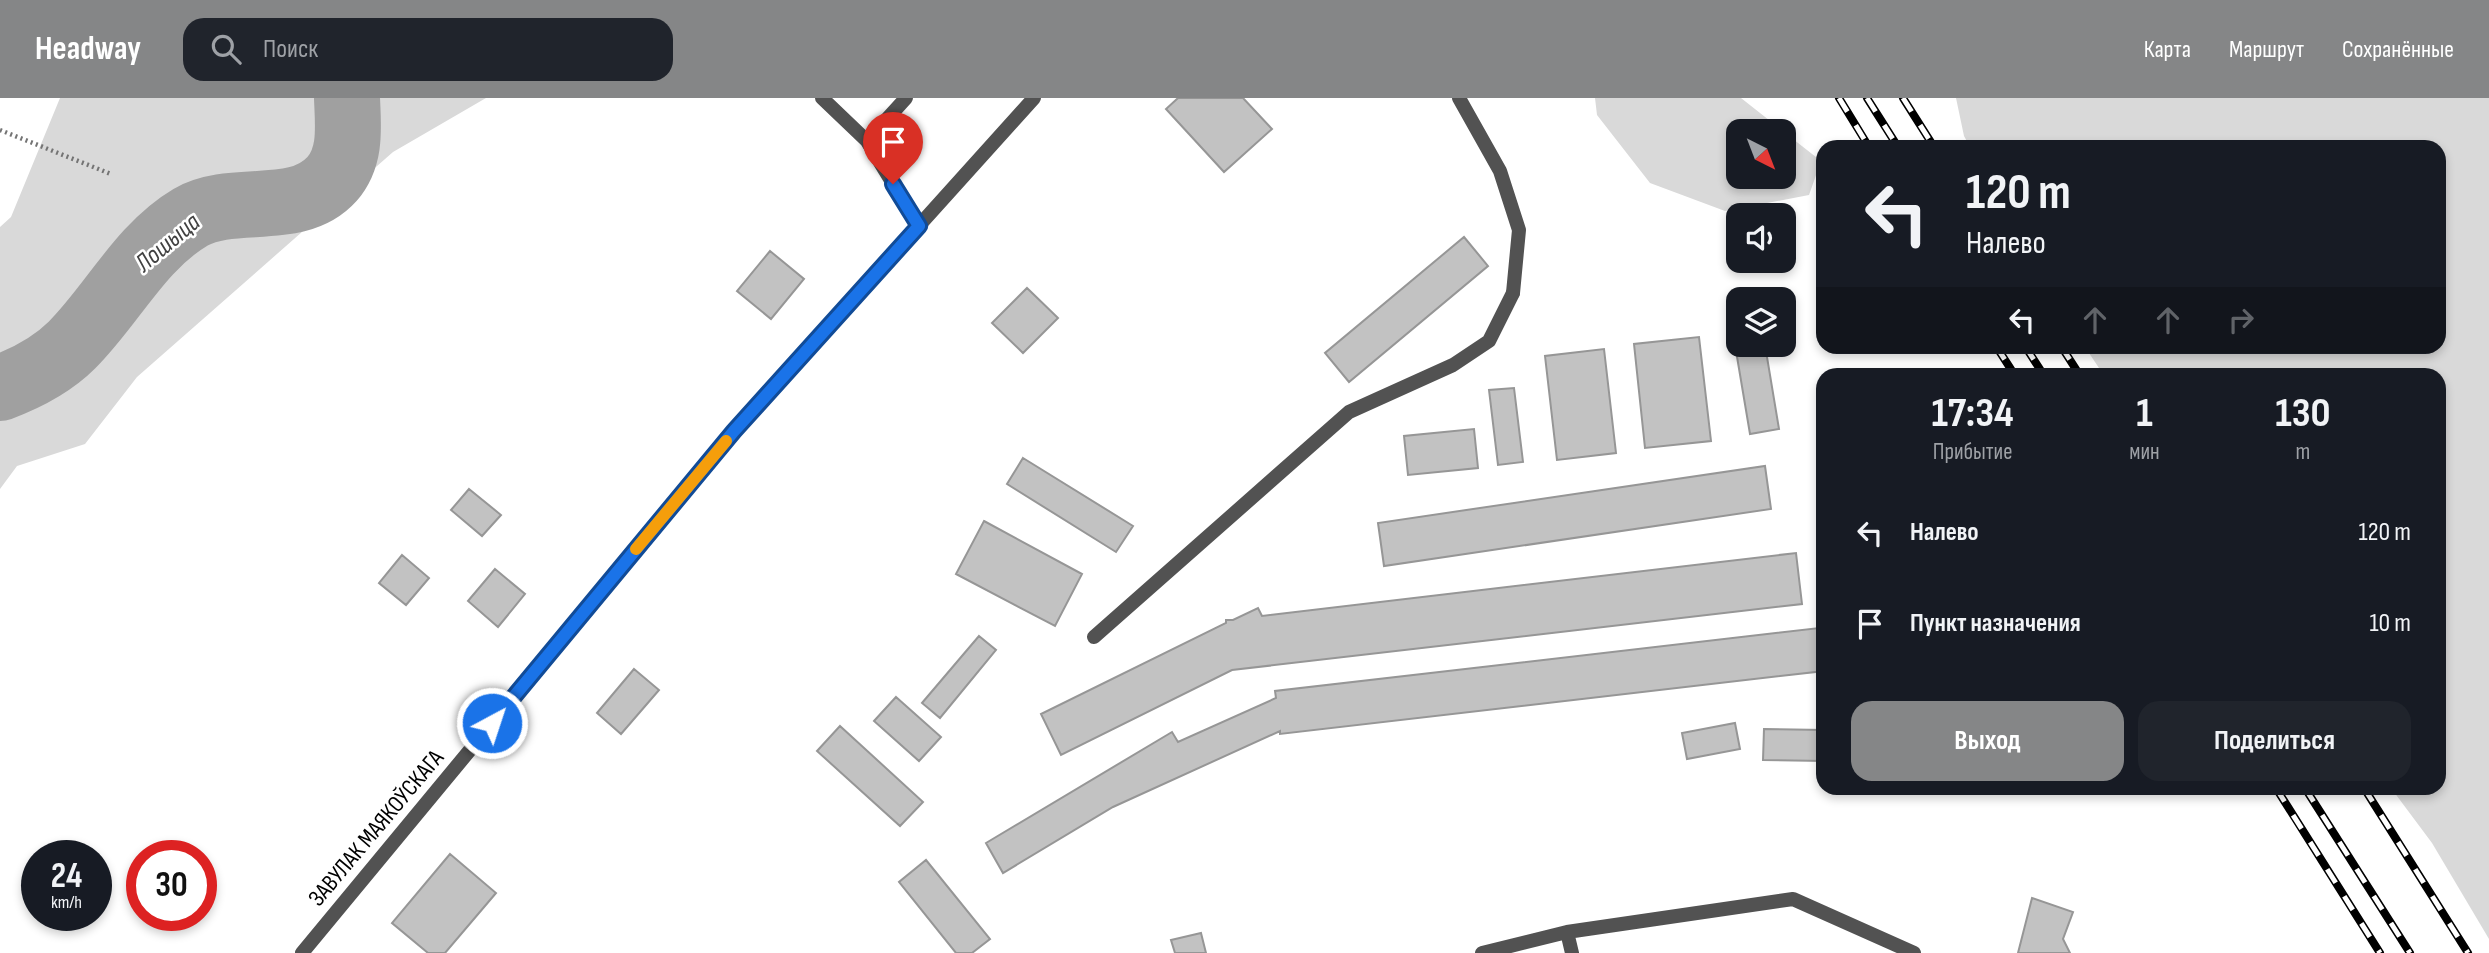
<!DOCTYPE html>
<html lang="ru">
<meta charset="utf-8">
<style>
:root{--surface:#171b24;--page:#20242c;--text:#f1f3f6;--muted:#9ea1a6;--accent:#858687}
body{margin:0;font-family:"Sofia Sans Condensed",sans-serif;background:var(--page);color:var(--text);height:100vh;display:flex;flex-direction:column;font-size:26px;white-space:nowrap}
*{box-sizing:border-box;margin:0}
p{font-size:23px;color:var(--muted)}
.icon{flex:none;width:38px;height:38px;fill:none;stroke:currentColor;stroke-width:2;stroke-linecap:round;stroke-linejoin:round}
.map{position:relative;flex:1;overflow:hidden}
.details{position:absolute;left:1816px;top:270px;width:630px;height:427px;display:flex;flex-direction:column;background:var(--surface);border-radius:21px;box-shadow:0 4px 10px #0003}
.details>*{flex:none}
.hud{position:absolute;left:1816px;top:42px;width:630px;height:214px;border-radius:21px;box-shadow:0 4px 10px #0003;background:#171b24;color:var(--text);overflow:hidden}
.needle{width:46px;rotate:138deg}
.buttons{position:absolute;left:1726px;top:21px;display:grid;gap:14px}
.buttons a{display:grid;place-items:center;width:70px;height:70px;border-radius:14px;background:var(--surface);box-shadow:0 4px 10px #0003;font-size:35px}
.speed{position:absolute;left:21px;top:742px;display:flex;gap:14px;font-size:35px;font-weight:700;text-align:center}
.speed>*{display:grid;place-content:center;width:91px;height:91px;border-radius:50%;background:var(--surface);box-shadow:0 4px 10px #0003;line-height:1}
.speed small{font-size:18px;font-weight:400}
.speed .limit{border:10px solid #d22;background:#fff;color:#111}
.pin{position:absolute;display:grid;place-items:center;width:60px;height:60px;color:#fff;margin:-72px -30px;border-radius:50% 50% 50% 0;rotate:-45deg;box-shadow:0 0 7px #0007}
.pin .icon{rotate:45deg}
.me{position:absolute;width:77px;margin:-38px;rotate:40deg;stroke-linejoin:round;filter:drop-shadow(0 0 5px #0008)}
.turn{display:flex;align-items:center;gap:24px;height:147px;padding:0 35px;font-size:32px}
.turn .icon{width:91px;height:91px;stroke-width:2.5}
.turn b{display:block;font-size:49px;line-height:60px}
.lanes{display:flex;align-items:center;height:66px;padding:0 35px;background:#0003;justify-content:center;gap:35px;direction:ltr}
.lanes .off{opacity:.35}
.eta{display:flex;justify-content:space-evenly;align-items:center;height:119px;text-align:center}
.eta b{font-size:42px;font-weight:700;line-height:49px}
.primary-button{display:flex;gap:14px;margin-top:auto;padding:14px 35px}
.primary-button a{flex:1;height:80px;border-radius:21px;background:var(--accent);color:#fff;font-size:28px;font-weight:700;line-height:80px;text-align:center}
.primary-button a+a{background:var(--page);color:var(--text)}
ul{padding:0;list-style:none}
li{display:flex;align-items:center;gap:21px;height:91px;padding:0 35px}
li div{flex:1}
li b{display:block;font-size:26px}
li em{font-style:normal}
header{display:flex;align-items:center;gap:42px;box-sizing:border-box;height:98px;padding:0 35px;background:var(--accent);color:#fff}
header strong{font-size:33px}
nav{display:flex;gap:38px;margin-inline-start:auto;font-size:24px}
.search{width:490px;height:63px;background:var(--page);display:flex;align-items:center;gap:18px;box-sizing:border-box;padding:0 24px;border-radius:21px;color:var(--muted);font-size:26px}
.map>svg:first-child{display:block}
.green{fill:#d9d9d9;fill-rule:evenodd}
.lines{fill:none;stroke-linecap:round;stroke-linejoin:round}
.river{stroke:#a0a0a0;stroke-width:66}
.building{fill:#c2c2c2;stroke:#969696;stroke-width:2}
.path{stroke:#747474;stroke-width:4.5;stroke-dasharray:2 3.5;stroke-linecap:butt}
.lane{stroke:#525252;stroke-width:14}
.street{stroke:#525252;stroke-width:14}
.rail-casing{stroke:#000;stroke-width:8}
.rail{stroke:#fff;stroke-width:5;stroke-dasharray:16;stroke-linecap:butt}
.route-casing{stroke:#114b97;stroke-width:18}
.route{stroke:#1a73e8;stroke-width:12}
.slow{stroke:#f59e0b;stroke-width:12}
.labels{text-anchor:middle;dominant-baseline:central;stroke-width:5;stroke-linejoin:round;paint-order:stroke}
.street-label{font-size:24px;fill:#000;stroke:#fff}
.water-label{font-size:26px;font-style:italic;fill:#414141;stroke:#fff}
</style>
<header>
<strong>Headway</strong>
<div class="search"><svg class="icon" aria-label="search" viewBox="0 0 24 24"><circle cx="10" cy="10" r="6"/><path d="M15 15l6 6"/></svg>Поиск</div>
<nav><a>Карта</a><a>Маршрут</a><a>Сохранённые</a></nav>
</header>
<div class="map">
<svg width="2489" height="855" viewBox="0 0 2489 855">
<rect width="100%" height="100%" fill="#fff"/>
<path class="green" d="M60,0H486L393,54L137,279L85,346L17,368L0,391V129L11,119Z
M1595,0H1741L1821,63L1809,97L1725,113L1650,85L1597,17ZM1738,33H1783V79H1738Z
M1956,0H2489V841L2432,745L2391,690H2440V276H2103L2085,249L2440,248V49H1970L1964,38Z"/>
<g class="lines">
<path class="river" d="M0,290C27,280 52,267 72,247C113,206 140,149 191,119C234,95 297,120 332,81C352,58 348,28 347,0"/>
</g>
<path class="building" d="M1178,0H1243L1272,31L1224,74L1166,11Z
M1464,139L1488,168L1349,284L1325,255Z
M770,153L804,181L771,221L737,193Z
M1027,190L1058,220L1023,255L992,225Z
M1738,228V247H1765L1779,331L1750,336L1732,229Z
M1699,239L1711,343L1645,350L1634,246Z
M1604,251L1616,355L1557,362L1545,258Z
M1514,290L1523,364L1498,367L1489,292Z
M1474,331L1478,370L1408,377L1404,338Z
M1023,360L1133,428L1116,454L1007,386Z
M1765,368L1771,411L1384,468L1378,425Z
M469,391L501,417L482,438L451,412Z
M984,423L1082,476L1055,528L956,476Z
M1796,455L1802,506L1232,572L1061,657L1041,616L1226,525V522H1233L1258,510L1262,518Z
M402,457L429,480L406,507L379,485Z
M495,471L525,496L498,529L468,503Z
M1819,530L1824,573L1280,636V633L1113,709L1003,775L986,745L1172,634L1178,644L1276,600L1275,593Z
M979,538L996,552L940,620L922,605Z
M634,571L659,592L621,636L597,615Z
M896,599L941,639L919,663L874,623Z
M1735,625L1740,651L1687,661L1682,635Z
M840,628L923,704L900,728L817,653Z
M1764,631L1824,632V663L1763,662Z
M450,756L496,795L445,855H428L392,825Z
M926,762L990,841L972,855H956L899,784Z
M2032,800L2073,814L2063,841L2070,855H2018Z
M1201,835L1206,855H1175L1171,842Z"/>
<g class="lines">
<path class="path" d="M0,32L111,76"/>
<path class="lane" d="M822,0L867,43L919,128
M867,43L906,0
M1094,539L1349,314L1453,267L1489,243L1513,195
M1567,834L1572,855
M1482,855L1567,834L1793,801L1914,855"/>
<path class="street" d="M1459,0L1500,73L1519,132L1513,195
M302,855L734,333L1034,0"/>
<defs>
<path id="rail" d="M1839,0L1869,49
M1867,0L1898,49
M1903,0L1934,49
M1996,248L2014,276
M2025,248L2043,276
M2061,248L2079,276
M2276,690L2380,855
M2305,690L2410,855
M2364,690L2468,855"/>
</defs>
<use href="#rail" class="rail-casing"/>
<use href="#rail" class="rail"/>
</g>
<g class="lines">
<defs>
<path id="route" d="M492,625L734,333L919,128L893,86"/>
</defs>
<use href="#route" class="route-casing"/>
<use href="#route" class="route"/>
<path class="slow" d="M636,451L726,343"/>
</g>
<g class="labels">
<g class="street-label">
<text transform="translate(376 730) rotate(-50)">ЗАВУЛАК МАЯКОЎСКАГА</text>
</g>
<g class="water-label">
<text transform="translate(168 145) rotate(-40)">Лошыца</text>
</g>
</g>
</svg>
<div class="buttons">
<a><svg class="needle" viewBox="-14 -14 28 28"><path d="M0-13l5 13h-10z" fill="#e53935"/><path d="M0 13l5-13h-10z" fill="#9ea1a6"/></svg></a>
<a><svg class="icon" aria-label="sound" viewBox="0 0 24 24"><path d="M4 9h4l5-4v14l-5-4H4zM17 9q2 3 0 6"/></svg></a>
<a><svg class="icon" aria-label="layers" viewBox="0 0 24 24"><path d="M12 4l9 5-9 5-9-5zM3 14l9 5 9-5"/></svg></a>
</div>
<div class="speed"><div>24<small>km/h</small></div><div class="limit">30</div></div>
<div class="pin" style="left:893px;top:86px;background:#d93025"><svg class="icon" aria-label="arrive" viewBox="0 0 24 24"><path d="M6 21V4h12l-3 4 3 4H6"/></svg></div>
<svg class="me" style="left:492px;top:625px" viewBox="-20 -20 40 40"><circle r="17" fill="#1a73e8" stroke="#fff" stroke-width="3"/><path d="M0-11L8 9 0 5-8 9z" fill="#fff"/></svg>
<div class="hud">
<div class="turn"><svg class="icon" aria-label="left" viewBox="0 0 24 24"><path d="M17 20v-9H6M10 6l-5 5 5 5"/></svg><div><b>120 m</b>Налево</div></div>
<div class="lanes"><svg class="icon" aria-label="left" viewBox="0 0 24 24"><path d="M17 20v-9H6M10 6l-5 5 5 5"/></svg><svg class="icon off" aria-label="ahead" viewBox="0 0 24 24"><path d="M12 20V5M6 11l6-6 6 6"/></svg><svg class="icon off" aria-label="ahead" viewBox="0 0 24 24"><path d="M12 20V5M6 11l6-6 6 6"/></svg><svg class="icon off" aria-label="right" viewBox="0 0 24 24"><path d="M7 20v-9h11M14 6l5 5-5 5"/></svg></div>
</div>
<section class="details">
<div class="eta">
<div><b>17:34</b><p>Прибытие</p></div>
<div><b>1</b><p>мин</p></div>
<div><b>130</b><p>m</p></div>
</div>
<ul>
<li><svg class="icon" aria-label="left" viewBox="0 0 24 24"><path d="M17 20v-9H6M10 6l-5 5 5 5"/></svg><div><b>Налево</b></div><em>120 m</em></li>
<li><svg class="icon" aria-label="arrive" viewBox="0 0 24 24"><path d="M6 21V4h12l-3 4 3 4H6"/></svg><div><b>Пункт назначения</b></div><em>10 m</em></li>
</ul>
<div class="primary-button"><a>Выход</a><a>Поделиться</a></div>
</section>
</div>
